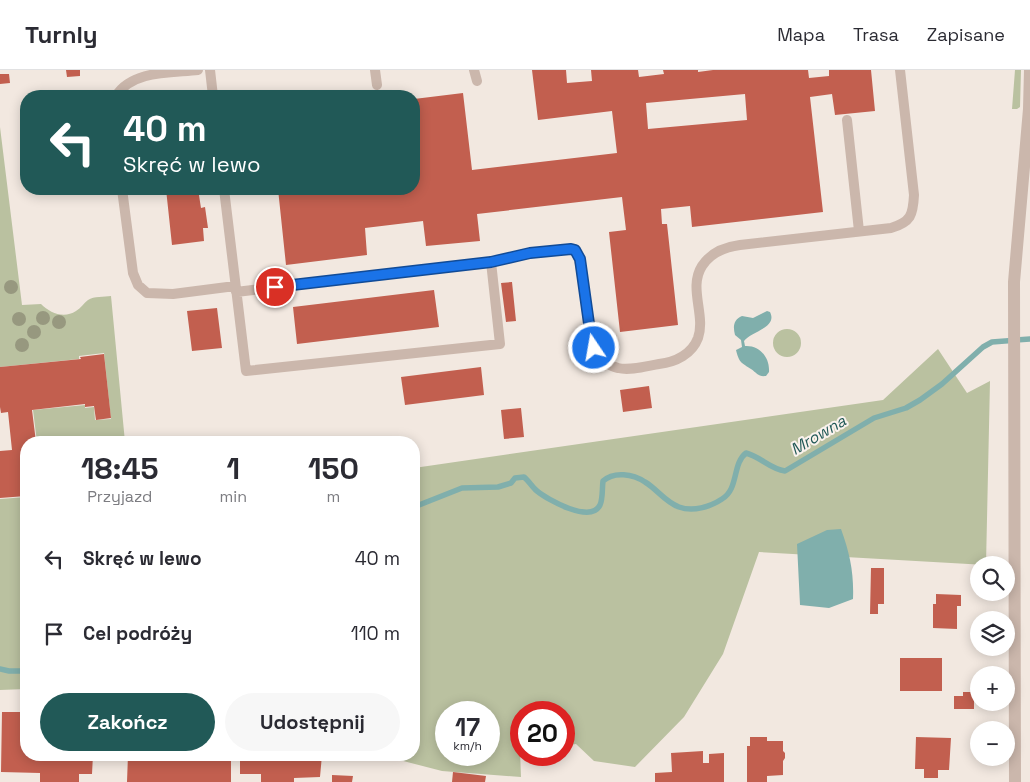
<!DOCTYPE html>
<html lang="pl">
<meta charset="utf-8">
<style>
:root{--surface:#fff;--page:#f7f7f7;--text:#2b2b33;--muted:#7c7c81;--line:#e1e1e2;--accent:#215957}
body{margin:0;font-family:"Space Grotesk",sans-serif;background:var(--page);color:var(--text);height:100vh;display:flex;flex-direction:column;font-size:19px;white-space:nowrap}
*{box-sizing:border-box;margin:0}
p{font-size:16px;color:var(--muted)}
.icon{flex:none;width:28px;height:28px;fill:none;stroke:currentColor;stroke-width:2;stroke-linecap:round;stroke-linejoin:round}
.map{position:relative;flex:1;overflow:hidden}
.details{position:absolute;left:20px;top:366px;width:400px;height:325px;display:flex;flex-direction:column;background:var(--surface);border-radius:20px;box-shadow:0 2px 12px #0003}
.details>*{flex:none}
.hud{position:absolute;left:20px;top:20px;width:400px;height:105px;border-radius:20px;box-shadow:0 2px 12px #0003;background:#215957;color:#fff;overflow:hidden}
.fabs{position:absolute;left:970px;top:486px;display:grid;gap:10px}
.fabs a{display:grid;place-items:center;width:45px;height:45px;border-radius:50%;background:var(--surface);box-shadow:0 2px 12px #0003;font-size:25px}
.speed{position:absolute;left:435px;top:631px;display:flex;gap:10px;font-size:25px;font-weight:700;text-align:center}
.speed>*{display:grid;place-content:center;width:65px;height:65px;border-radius:50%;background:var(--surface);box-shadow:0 2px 12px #0003;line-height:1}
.speed small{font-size:12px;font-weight:400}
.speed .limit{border:8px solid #d22;background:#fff;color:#111}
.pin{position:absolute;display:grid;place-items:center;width:42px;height:42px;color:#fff;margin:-21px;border:2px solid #fff;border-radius:50%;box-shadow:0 1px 5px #0007}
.me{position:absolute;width:55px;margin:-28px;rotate:348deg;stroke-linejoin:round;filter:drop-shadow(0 0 4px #0008)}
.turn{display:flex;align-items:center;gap:18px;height:105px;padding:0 20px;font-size:22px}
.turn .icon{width:65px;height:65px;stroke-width:2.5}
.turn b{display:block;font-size:35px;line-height:42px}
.eta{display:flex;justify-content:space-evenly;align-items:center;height:85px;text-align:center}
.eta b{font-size:30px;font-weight:700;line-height:35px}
.button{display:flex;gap:10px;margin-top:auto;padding:10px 20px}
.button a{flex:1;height:58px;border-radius:30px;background:var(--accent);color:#fff;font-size:20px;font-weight:700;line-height:58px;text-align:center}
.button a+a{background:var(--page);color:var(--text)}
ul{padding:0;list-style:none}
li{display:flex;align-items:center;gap:15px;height:75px;padding:0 20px}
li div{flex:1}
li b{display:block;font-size:19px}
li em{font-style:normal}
header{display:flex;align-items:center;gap:30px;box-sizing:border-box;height:70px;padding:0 25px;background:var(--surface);border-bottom:1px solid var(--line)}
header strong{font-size:24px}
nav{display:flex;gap:28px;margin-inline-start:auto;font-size:18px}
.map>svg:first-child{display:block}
.green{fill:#bac1a0;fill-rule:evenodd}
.water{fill:#80afac}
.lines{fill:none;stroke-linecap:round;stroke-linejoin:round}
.stream{stroke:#80afac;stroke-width:5.5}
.building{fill:#c25f4f;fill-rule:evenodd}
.service{stroke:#cbb7ac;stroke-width:10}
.tertiary{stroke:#cbb7ac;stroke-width:12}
.tree{fill:#97987f}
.route-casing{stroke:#114b97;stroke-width:12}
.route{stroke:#1a73e8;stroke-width:9}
.labels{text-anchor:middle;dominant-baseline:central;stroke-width:4;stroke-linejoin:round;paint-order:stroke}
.water-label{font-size:16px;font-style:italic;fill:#215957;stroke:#faf2ed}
</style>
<header>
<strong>Turnly</strong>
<nav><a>Mapa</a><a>Trasa</a><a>Zapisane</a></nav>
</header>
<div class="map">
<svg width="1030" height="712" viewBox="0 0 1030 712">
<rect width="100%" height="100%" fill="#f2e8e0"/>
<path class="green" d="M1015,0H1021L1020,37L1017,39H1012Z
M0,57L22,235L41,234C50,243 64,249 76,241C81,238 84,233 88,230C94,226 104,227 111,226L125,372H37L33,340L85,335V338L94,337L95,350L111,349L104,283L79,286V289L0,297Z
M773 273a14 14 0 1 1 28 0a14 14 0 1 1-28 0Z
M938,279L967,323L990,311L986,495L759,482L723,584L684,647L635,697L594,691L576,674L564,676V642H521V679L520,680L521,707L442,701L380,685H414V398L883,330ZM446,642H489V685H446Z
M26,427V619L0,620V429Z"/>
<path class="water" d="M767,241L770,242C778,258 751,261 744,271L745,276C759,275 770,287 769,302L766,306C758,307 757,303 751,299C742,293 739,293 736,280L742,277L741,270L735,265C733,257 733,250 742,246L753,248Z
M841,459C850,484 854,503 853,529L829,538L800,535L797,474L827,460Z"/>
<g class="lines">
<path class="stream" d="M414,437L462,418L498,417L511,413L515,408L524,407C529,411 532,417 537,421C548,430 591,454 600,435C603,429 602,418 603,411C614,401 633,404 645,412C657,419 665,432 679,437C693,442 710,437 722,429C739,419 732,394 746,383C761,387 770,399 785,401L874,348L906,338L920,330L942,314L983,277L992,272L1030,269
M0,599L9,601H26"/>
</g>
<path class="building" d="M66,0H80V6L67,7Z
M532,0H566L567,13L592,11L591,0H638L639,7L664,4L663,0H698V2L713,0H808L809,8L829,6V0H871L875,41L835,45L832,24L810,27L823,142L692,157L690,136L661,139L662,154H667L678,255L620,262L609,162L626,160L622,127L477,144L480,171L426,176L423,151L365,158L367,185L286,195L278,119H414V105H417L414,74V29L463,23L472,100L617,83L612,41L538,50ZM745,24L747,50L648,59L646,33Z
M0,4H9L10,13L0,14Z
M347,20L348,26H293V25Z
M166,119H198L201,138L205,137L208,158H203L204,171L172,175Z
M512,212L516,251L506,252L501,213Z
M434,220L439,257L297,274L293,237Z
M217,238L222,278L192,281L187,241Z
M104,284L111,348L96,350L94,336L85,337V334L32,340L36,372H26V426L0,428V381L12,380L8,342L1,343L0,337V297L81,289L80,287Z
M481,297L484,325L405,335L401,307Z
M649,316L652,338L623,342L620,320Z
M521,338L524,367L504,369L501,340Z
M871,498H884V534H878V544H870Z
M936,524L961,525V536H957V559L933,558V534H936Z
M900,588H942V621H900Z
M963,622H974V639H954V626H963Z
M2,642H26V685H93L92,704H79V712H40V703L1,702Z
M750,667H767V671H783V681L785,683V688L783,691V705L767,706V712H747V676H750Z
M916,667L951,668L949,700H938V708H924V699H915Z
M703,681V693H709V684L724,683V712H655V703L672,702L671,683Z
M128,685H231V712H127Z
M240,685H322L320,707L294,708V712H261V704H240Z
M453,702L486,706L485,712H452Z
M332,705L353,706L352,712H332Z"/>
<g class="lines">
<path class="service" d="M210,0L213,26
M375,0L377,15
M474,0L477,11
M116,26C132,0 172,3 198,0
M847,50L859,161
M122,119L133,203L138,215L147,223L173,224L235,216
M224,119L246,301L500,274L491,192
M236,222L491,192L529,183L571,179L575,181L579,189C583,209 585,229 588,249C590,259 590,270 595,279C599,288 608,296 618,298C630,301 647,296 659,294C676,292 692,284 698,268C706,245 688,218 702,196C711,182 725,177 740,175L891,158C911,152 913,145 914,125L900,0"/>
<path class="tertiary" d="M1015,712L1014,212L1029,39L1030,0"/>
</g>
<g class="tree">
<circle cx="11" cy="217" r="7"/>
<circle cx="43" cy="248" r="7"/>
<circle cx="19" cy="249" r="7"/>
<circle cx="59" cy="252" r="7"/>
<circle cx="34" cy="262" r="7"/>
<circle cx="22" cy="275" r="7"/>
</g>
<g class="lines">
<defs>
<path id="route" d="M275,217L491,192L530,183L571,179L575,180L580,189L591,268L594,278"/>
</defs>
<use href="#route" class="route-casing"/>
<use href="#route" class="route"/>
</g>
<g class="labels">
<g class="water-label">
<text transform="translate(818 365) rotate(-31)">Mrowna</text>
</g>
</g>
</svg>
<div class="fabs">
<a><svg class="icon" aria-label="search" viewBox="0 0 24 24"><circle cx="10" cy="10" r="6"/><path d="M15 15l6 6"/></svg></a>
<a><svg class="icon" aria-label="layers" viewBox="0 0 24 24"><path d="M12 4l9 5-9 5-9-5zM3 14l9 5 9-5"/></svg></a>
<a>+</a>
<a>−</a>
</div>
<div class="speed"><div>17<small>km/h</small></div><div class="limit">20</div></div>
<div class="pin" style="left:275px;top:217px;background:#d93025"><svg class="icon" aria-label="arrive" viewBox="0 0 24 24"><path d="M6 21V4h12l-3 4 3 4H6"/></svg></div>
<svg class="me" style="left:594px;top:278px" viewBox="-20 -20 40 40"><circle r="17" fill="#1a73e8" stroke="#fff" stroke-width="3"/><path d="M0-11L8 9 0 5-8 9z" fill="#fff"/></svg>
<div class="hud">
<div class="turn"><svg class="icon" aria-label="left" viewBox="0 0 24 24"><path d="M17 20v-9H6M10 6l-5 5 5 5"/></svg><div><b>40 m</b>Skręć w lewo</div></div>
</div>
<section class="details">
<div class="eta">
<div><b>18:45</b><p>Przyjazd</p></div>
<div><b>1</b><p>min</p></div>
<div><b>150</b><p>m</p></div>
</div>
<ul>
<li><svg class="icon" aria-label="left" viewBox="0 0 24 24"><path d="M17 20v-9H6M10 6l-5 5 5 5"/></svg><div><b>Skręć w lewo</b></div><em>40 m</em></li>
<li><svg class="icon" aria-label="arrive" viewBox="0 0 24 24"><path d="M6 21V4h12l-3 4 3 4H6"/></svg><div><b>Cel podróży</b></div><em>110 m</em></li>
</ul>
<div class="button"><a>Zakończ</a><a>Udostępnij</a></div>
</section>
</div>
